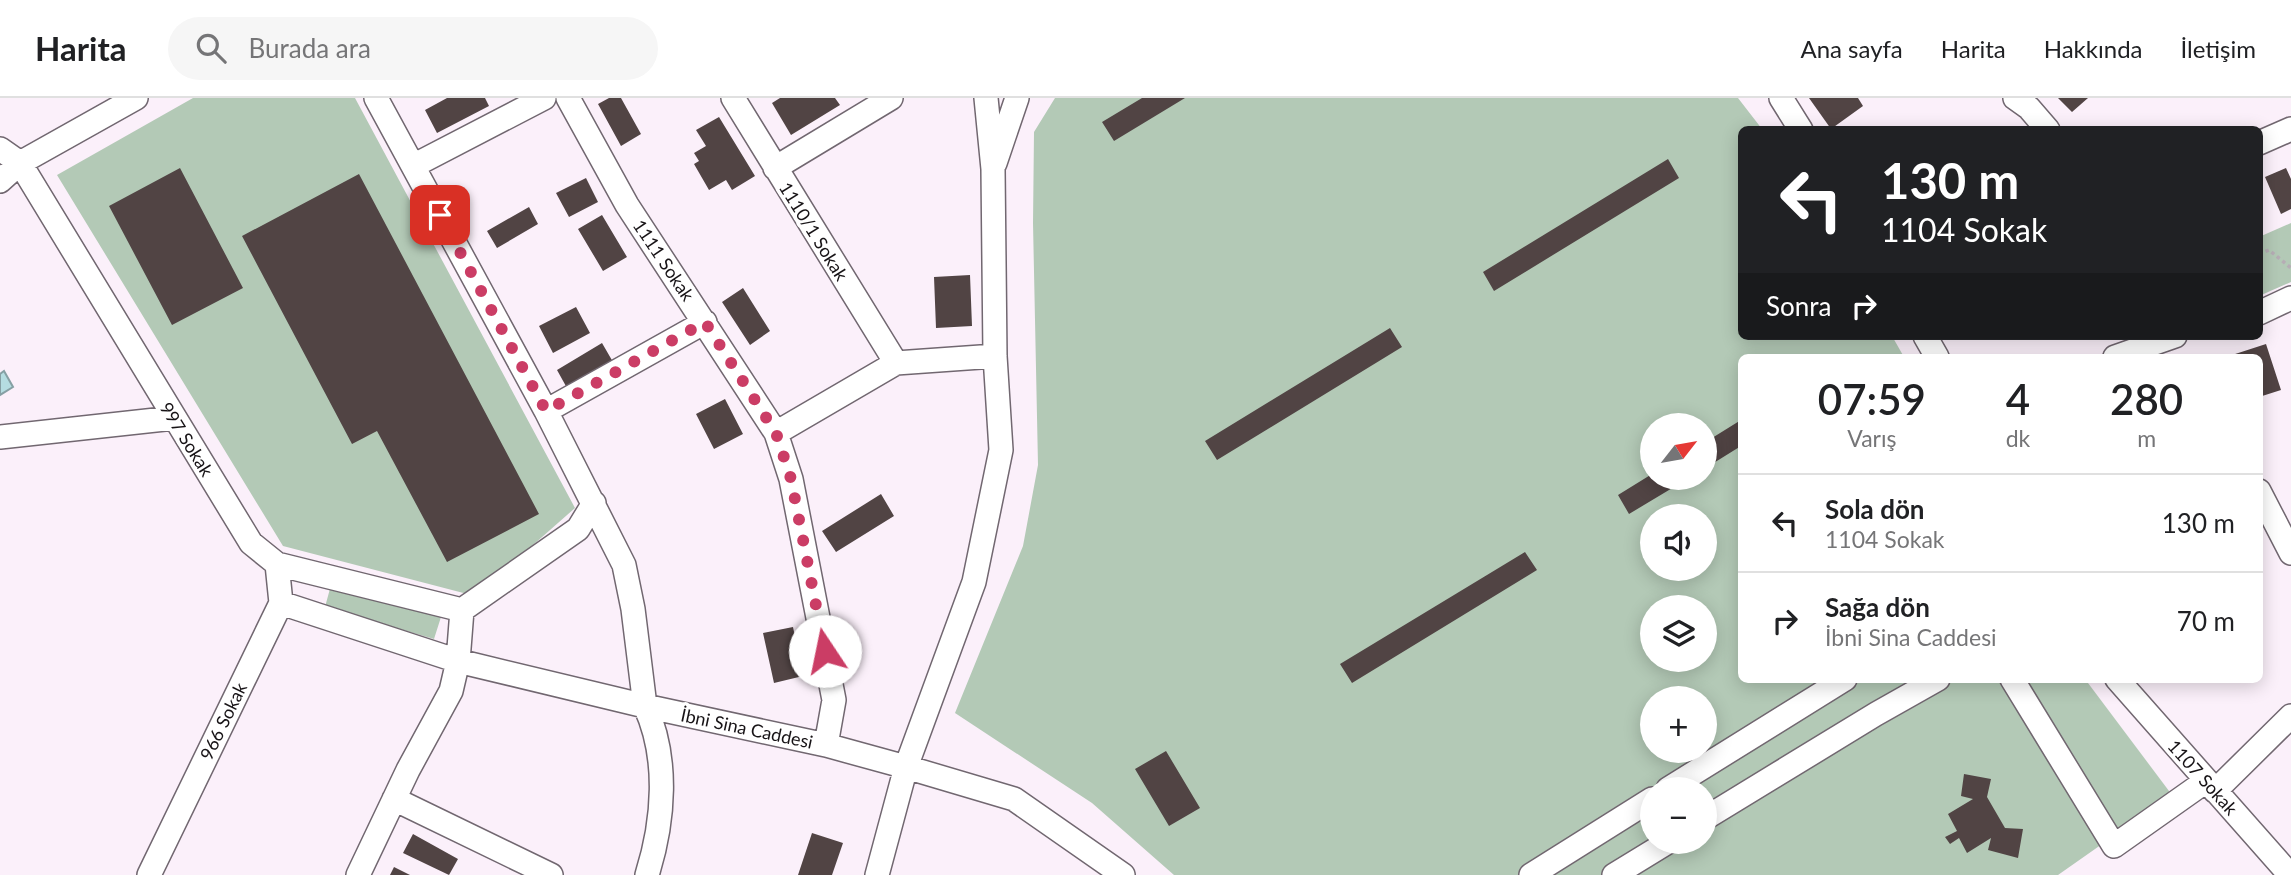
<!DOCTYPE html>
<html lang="tr">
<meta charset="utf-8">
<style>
:root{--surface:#fff;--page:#f6f6f6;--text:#202124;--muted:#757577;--line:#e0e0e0}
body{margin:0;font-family:Lato,sans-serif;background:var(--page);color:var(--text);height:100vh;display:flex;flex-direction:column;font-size:26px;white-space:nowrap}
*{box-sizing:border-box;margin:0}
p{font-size:23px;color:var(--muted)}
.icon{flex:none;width:38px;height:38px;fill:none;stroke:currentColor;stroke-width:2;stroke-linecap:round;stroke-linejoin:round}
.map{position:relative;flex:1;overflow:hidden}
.sheet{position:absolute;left:1738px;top:256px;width:525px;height:329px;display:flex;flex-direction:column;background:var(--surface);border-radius:10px;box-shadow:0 4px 18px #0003}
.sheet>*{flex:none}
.hud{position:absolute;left:1738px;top:28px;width:525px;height:214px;border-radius:10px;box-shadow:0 4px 18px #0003;background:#202124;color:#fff;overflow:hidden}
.needle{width:46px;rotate:59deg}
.tools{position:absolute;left:1640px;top:315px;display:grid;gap:14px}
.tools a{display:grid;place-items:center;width:77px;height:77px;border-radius:50%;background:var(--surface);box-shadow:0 4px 18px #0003;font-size:35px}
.pin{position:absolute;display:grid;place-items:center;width:60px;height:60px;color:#fff;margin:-30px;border-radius:14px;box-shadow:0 4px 10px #0006}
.me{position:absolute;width:77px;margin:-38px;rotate:349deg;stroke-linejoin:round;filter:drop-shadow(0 0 5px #0008)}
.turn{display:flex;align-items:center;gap:24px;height:147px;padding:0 28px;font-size:32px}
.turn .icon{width:91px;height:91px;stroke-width:2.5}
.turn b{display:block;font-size:49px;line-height:60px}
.then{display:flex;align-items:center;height:66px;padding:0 28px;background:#0003;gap:14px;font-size:26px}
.eta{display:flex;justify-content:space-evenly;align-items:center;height:119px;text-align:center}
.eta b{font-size:42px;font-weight:600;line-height:49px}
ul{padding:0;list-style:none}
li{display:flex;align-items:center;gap:21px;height:98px;padding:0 28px;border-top:2px solid var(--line)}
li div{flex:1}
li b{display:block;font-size:26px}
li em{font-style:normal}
header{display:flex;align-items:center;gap:42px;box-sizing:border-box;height:98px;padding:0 35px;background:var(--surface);border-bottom:2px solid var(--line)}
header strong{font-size:33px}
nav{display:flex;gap:38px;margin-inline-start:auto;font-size:24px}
.search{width:490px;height:63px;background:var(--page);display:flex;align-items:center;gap:18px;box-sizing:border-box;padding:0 24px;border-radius:38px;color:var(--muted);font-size:26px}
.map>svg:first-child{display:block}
.green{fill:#b3c9b6;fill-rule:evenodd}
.water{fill:#b5dde1;stroke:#86a0a4;stroke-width:2}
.building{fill:#514444}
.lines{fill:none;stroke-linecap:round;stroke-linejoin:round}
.minor-casing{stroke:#716770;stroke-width:26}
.path{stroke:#b6adb5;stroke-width:3.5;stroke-dasharray:3.5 3.5;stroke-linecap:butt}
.minor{stroke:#fff;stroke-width:23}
.route{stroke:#cb3d65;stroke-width:12;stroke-dasharray:0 21.6}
.labels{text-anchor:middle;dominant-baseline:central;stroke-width:7;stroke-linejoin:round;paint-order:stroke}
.street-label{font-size:18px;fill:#171316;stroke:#fff}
</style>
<header>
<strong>Harita</strong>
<div class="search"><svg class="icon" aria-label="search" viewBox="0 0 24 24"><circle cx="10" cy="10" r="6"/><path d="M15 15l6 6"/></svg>Burada ara</div>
<nav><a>Ana sayfa</a><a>Harita</a><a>Hakkında</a><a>İletişim</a></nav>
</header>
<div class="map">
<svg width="2291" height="777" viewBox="0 0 2291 777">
<rect width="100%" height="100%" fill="#fbf0fa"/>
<path class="green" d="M193,0H355L575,410L475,498L283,448L57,77Z
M1055,0H1738L1762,31L1741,32V238H1892L1904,259H1741V581H2085L2172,697L2058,777H1174L1092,705L955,615L1023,448L1038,367L1033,125L1034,34ZM1652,327H1704V380H1652ZM1652,418H1704V471H1652ZM1652,509H1704V562H1652ZM1652,600H1704V653H1652ZM1652,691H1704V744H1652Z
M2291,125V184L2259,198V139Z
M331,487L441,519L434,541L325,509Z"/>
<path class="water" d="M4,273L13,289L0,297V276Z"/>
<path class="building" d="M447,0H485L489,8L437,35L425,12Z
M609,0H621L641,36L621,48L598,6Z
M780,0H835L840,7L791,37L772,5Z
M1142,0H1185L1114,43L1102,24Z
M1809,0H1858L1863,8L1831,31Z
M2058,0H2088L2072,14Z
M719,19L755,78L732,92L726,82L709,92L694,66L699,63L694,55L706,48L696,32Z
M1668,61L1679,80L1494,193L1483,174Z
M180,70L243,190L172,227L109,108Z
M2286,70L2291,81V111L2281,116L2265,79Z
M359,76L539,416L447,464L377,333L352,346L242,138Z
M586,80L598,104L569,119L556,95Z
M529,109L538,126L497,150L487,133Z
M602,117L627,159L603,173L578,131Z
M970,177L972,228L936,230L934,179Z
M743,190L770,233L750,247L722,204Z
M576,209L590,235L553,255L539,228Z
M1390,230L1402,249L1217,362L1205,343Z
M602,245L613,264L567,290L557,272Z
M2266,246L2281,292L2259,299V259L2229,258Z
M725,301L743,336L714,351L696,316Z
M1741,322V348L1704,371V345Z
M1652,376V380H1689L1629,416L1618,397Z
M881,396L894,418L836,454L822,433Z
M1525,454L1537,472L1352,585L1340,566Z
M793,529L803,578L774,585L763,535Z
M1166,653L1200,710L1169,728L1135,671Z
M1964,676L1991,681L1987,699L2005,730L2023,731L2018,760L1988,752L1991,740L1967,755L1959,740L1950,746L1945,739L1957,733L1948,716L1973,701L1961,698Z
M812,735L843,745L832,777H798Z
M413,736L458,761L449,777L403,755Z
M394,769L410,777H390Z"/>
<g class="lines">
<defs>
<path id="minor" d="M376,0L546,313L624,467L633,511L645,608L826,647L906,669L974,484L1001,352L995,258L993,71L986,0
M568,0L627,107L776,335L791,381L834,602L826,647
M733,0L896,265
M1781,0L1801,32
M2015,0L2029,10L2048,32
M2259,45L2291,31
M0,51L20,65L251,445L277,466L462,512
M995,65L1017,0
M413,68L544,0
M775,70L891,0
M0,83L20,65L136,0
M2259,215L2291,200
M1925,238L1937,259
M2115,259L2175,238
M546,313L705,224
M776,335L896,265L995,258
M0,339L174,320
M2259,393L2291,455
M281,505L458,563L645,608C669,660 664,723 647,777
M2012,581L2114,748L2206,683
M2117,581L2290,777
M1668,691L1845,581
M2215,693L2291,618
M394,701L551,777
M1704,721L1876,616L1938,581
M149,777L281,505L277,466
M358,777L408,672L451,593L458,563L462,512L578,431L594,405
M877,777L906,669L1014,701L1123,777
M1531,777L1652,701
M1614,777L1668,744"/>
</defs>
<use href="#minor" class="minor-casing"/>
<path class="path" d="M2259,156L2269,152L2291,170"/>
<use href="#minor" class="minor"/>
</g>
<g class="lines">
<path class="route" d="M440,117L546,313L705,224L776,335L791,381L825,553"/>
</g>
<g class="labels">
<g class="street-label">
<text transform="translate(814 133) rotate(58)">1110/1 Sokak</text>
<text transform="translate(664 162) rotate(56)">1111 Sokak</text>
<text transform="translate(187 341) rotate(58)">997 Sokak</text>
<text transform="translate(223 623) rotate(-64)">966 Sokak</text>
<text transform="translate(747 630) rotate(12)">İbni Sina Caddesi</text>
<text transform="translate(2203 679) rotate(48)">1107 Sokak</text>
</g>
</g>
</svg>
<div class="tools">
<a><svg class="needle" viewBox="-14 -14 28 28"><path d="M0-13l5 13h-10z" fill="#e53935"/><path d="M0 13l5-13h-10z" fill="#757577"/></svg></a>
<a><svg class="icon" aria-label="sound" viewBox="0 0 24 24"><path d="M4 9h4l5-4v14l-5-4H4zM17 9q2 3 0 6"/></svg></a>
<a><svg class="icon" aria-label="layers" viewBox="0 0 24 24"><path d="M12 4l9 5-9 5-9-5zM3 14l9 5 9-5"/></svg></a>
<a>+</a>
<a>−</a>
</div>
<div class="pin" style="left:440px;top:117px;background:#d93025"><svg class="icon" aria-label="arrive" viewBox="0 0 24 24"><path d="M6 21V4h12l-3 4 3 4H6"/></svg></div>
<svg class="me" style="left:825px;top:553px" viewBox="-20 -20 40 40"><circle r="19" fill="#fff"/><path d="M0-13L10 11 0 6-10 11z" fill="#cb3d65"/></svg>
<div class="hud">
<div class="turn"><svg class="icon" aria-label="left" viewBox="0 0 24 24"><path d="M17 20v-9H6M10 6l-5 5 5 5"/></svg><div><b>130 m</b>1104 Sokak</div></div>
<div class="then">Sonra<svg class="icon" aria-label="right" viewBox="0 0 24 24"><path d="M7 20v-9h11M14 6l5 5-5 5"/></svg></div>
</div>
<section class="sheet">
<div class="eta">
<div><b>07:59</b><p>Varış</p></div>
<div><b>4</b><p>dk</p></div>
<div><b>280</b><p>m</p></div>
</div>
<ul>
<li><svg class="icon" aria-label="left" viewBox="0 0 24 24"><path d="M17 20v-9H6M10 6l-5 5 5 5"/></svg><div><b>Sola dön</b><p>1104 Sokak</p></div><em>130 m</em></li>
<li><svg class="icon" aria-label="right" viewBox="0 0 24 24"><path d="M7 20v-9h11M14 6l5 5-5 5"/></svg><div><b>Sağa dön</b><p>İbni Sina Caddesi</p></div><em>70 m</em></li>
</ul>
</section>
</div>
